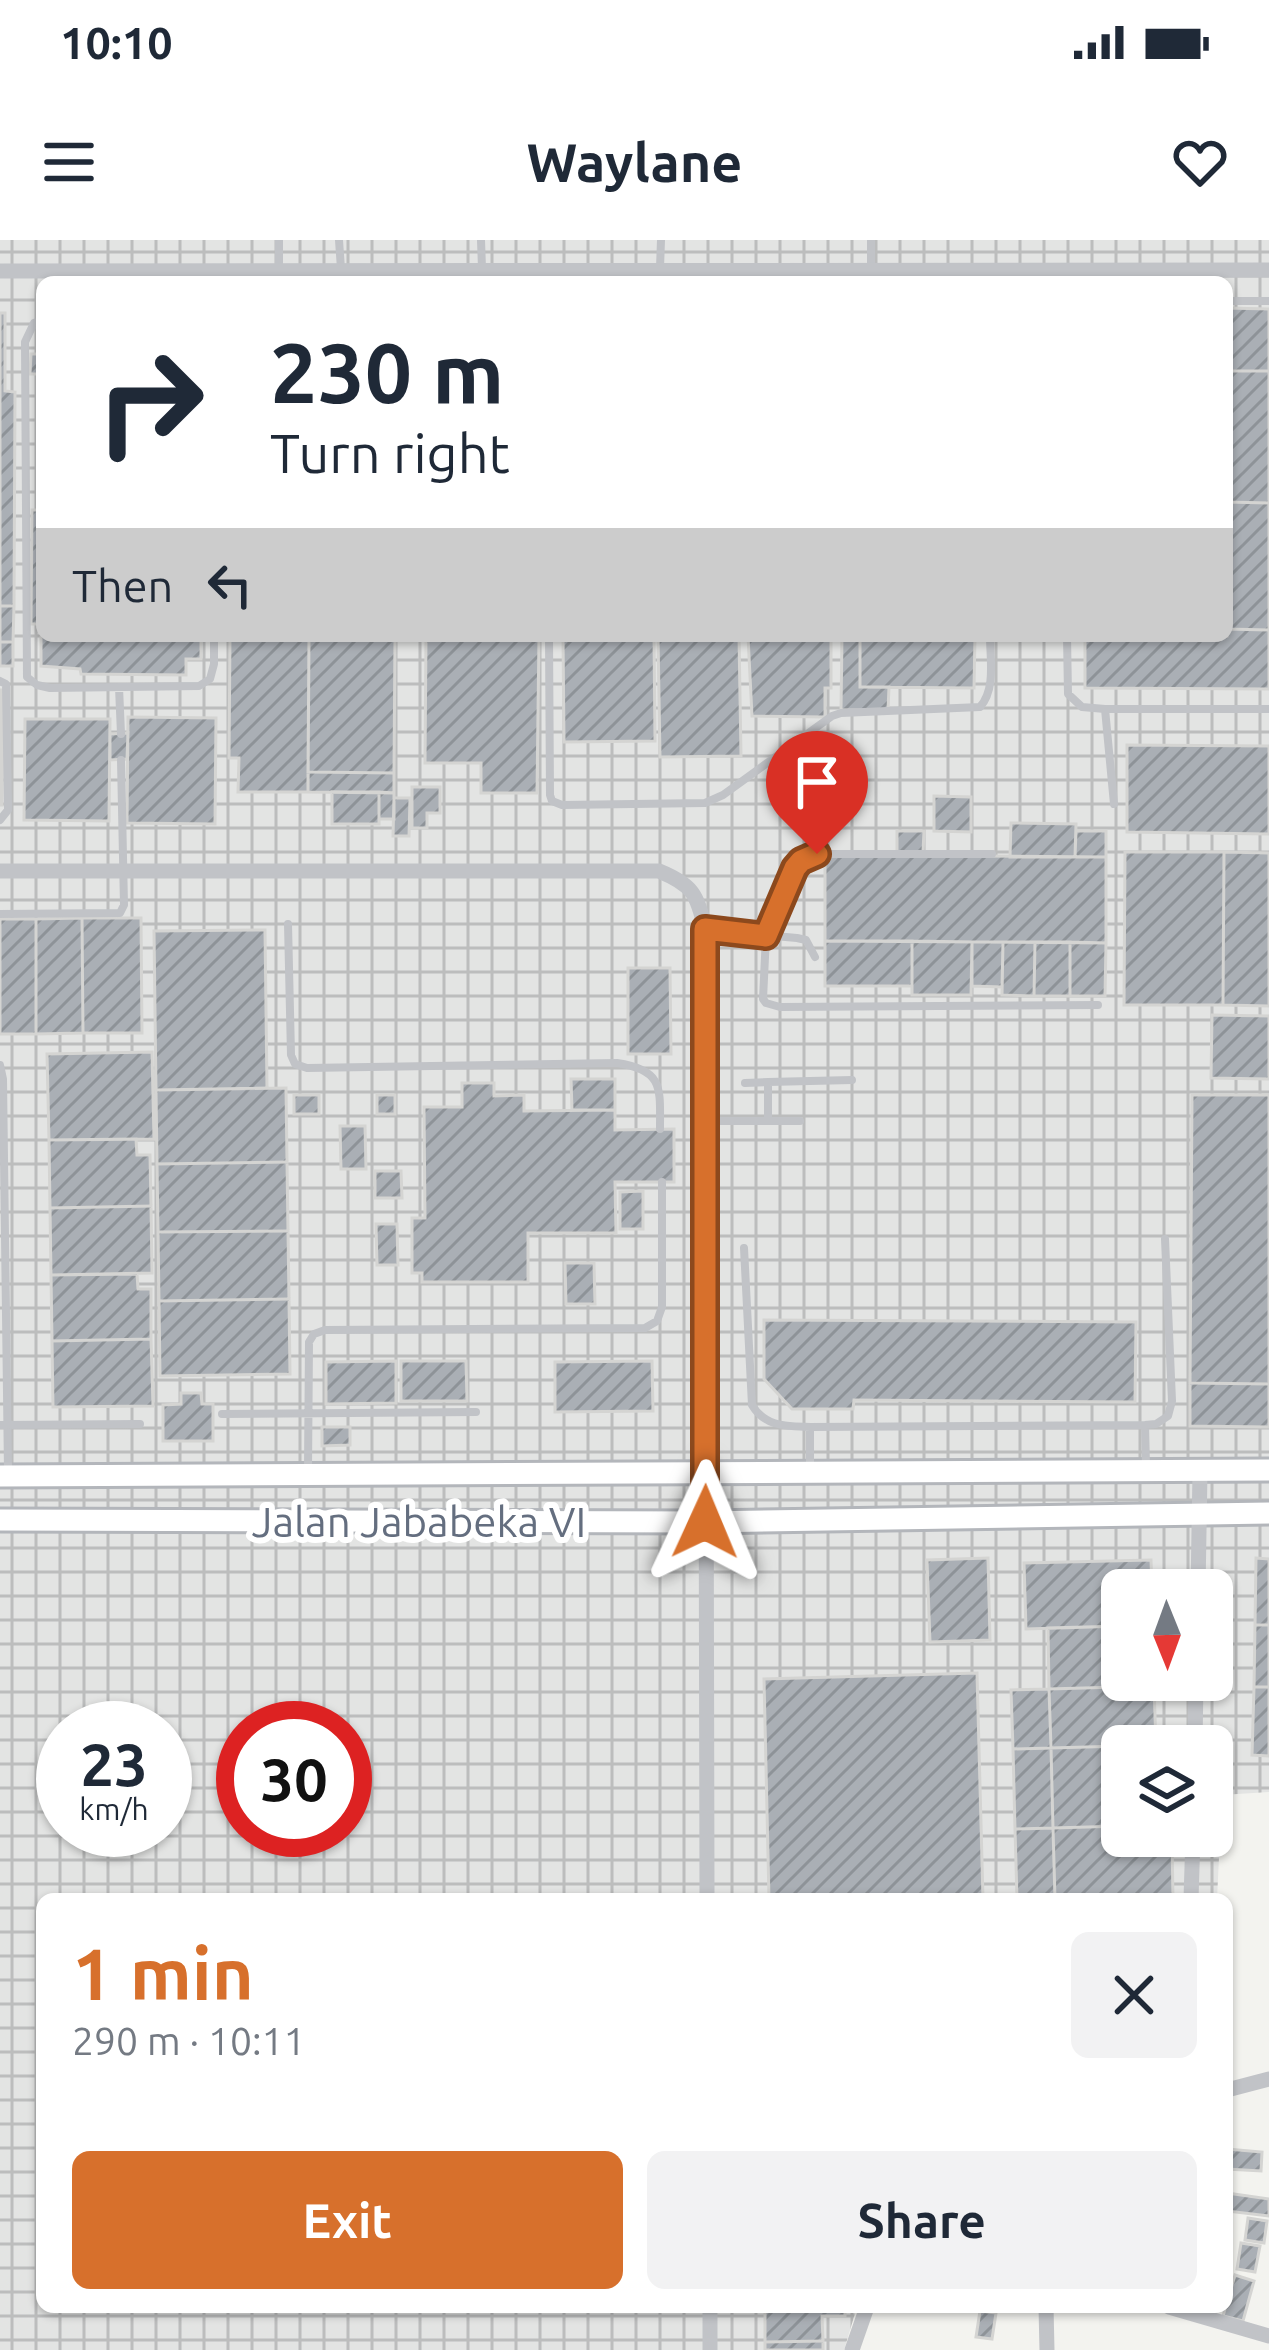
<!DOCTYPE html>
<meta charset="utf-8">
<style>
:root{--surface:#fff;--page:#f2f2f3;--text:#1f2937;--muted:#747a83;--accent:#d7702c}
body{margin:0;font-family:Ubuntu,sans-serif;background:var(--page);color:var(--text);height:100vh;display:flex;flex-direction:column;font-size:45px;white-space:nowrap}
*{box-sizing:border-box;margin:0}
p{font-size:39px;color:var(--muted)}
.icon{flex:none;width:66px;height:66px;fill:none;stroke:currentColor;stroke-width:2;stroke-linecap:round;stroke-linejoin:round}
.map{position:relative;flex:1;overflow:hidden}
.side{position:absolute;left:36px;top:1653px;width:1197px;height:420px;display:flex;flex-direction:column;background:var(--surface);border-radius:18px;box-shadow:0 3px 9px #0004}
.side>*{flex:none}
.hud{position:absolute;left:36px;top:36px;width:1197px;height:366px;border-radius:18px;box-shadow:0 3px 9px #0004;background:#fff;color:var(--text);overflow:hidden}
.needle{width:78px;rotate:179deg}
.fabs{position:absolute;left:1101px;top:1329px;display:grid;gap:24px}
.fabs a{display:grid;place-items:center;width:132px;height:132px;border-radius:18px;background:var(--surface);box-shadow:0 3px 9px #0004;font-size:60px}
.speed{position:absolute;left:36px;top:1461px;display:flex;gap:24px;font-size:60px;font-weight:700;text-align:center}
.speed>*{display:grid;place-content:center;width:156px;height:156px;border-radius:50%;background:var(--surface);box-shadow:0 3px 9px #0004;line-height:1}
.speed small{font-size:30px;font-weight:400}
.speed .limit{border:18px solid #d22;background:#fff;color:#111}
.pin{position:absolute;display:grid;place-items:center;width:102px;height:102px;color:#fff;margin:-123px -51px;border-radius:50% 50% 50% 0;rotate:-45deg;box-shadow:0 0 12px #0007}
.pin .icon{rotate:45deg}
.me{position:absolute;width:132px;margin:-66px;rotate:1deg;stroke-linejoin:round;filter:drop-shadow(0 0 9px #0008)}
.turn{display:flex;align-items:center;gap:42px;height:252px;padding:0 36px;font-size:54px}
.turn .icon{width:156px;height:156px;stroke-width:2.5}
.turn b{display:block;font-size:84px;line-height:102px}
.then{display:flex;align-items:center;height:114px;padding:0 36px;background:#0003;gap:24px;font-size:45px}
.round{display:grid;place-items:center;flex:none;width:126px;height:126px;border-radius:18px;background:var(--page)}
.summary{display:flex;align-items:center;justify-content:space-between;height:204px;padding:0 36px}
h1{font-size:72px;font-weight:600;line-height:90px;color:var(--accent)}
.button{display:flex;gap:24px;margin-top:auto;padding:24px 36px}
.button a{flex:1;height:138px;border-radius:18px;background:var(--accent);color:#fff;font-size:48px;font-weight:600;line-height:138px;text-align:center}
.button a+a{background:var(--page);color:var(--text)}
.status{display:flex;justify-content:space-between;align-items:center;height:84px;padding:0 60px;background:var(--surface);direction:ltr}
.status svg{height:33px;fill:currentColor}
header{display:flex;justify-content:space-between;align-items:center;height:156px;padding:0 36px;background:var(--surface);font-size:54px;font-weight:600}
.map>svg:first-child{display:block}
.industrial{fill:url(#industrial-grid);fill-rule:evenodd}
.building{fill:url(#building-hatch);stroke:#d4d4d2;stroke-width:3}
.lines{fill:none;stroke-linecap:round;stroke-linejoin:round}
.secondary-casing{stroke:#b3b6bb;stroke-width:27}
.lane{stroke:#c1c3c7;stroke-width:8}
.street{stroke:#c1c3c7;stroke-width:15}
.secondary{stroke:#fff;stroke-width:21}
.route-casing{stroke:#8c491d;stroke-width:30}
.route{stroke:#d7702c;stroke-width:21}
.labels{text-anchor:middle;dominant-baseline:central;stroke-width:12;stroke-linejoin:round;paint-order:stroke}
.street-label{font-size:42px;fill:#646e7f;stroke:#fff}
</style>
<div class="status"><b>10:10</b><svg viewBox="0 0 49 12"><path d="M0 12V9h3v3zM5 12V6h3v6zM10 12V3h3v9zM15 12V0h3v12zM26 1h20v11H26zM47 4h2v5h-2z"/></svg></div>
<header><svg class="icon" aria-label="menu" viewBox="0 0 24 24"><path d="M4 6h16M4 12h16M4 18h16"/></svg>Waylane<svg class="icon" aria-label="heart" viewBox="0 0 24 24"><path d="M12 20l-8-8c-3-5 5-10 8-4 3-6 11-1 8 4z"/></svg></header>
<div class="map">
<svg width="1269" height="2110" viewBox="0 0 1269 2110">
<defs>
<pattern id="industrial-grid" width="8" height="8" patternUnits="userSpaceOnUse" patternTransform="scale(3)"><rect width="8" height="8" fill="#e3e4e3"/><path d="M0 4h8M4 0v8" fill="none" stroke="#bcbdbd"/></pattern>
<pattern id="building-hatch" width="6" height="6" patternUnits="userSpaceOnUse" patternTransform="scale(3)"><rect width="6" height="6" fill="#aaafb5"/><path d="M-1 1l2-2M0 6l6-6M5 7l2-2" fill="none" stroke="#8e9398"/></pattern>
</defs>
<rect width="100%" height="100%" fill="#f3f3ef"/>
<path class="industrial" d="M0,0H1269V1552L1222,1555L1217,1659H42V2067H857L844,2110H0ZM42,42H1227V396H42ZM1122,1350H1212V1440H1122ZM63,1488H165V1590H63ZM243,1488H345V1590H243ZM1122,1506H1212V1596H1122Z"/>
<path class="building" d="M1227,68L1269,69V131H1227Z
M0,73H5V151L15,152L14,366H0Z
M31,114H42V134H30Z
M1227,131H1269V263L1227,262Z
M1227,262L1269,263V390L1227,389Z
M32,270H42V384H31Z
M0,366H14L13,402H0Z
M1227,389L1269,390V449L1085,448V396H1227Z
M41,396H212V400H201V419H186V435L81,434L80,429L41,426Z
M230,396H309L308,552H238L239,518H229Z
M309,396H395L394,533L308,532Z
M426,396H539L537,553H481V523H425Z
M563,396H654L655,501L564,502Z
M658,396H739L741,516L660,517Z
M748,396H831V448H825V477L752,476Z
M842,396H860V447H889L888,470H841Z
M860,396H975L974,448L860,447Z
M0,402H13V426H0Z
M0,450H3L2,565H0Z
M128,477L216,478L215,584L127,583Z
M25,479H110L109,581L24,580Z
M128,493L127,519L110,520V494Z
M1127,505L1269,506V594L1127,592Z
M308,532L394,533V553L308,552Z
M412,547H440V573H427V588H412Z
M332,552H379V584H332Z
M379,552L394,553V579H379Z
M934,556L971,557V592L934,591Z
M394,558H410L409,596H393Z
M1011,583L1076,584L1075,617H1010Z
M897,591H924L923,612H897Z
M1076,591H1106V617H1075Z
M1125,612H1224L1223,765H1124Z
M1224,612L1269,613V766L1223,765Z
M825,615L1106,617V703L825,701Z
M82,678H141L142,793H83Z
M82,678L83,793L36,794V679Z
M0,679H36V794H0Z
M265,690L267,848L156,850L154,691Z
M825,701H912V746H825Z
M912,701L972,702L971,755H912Z
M972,702H1003L1002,747L972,746Z
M1003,702H1035L1034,756L1002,755Z
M1035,702H1070V756H1034Z
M1070,702L1106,703L1105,756H1070Z
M628,728H670L671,814H628Z
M1212,775L1269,776V839L1211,838Z
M152,812L154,899L49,900L47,814Z
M571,839H615V870H572Z
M462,843H494V856L524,855V871L615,870V890L674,889V942H615L616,993H528V1042H422V1033H412V978H425L424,867H462Z
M286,848L287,922L157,924L156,850Z
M294,855H319V874H294Z
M377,855H395V874H377Z
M1192,855H1269V1144L1190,1143Z
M340,886H365L366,929H341Z
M136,899L137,915H150L151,966L50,968L49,900Z
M287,922L288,991L158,992L157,924Z
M375,931H401L402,958H375Z
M643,951V989H620V952Z
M151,966L152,1033L51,1035L50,968Z
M376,984H397L398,1025H377Z
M288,991L289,1059L159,1061L158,992Z
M565,1023H594L595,1064H566Z
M137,1034L138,1049H151V1099L52,1101L51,1035Z
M289,1059L290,1134L160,1136L159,1061Z
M764,1080L1136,1082L1135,1162L854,1160L853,1169H792L764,1139Z
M151,1099L153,1166L53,1167L52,1101Z
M396,1121V1163L326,1164V1122Z
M401,1121H466L467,1161H401Z
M652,1121L653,1171L555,1172V1122Z
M1190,1143L1269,1144V1187L1190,1186Z
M181,1153H201L202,1164H213V1201H163V1165L181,1164Z
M322,1187H350V1205L322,1206Z
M988,1318L990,1400L930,1402L927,1320Z
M1256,1318L1269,1319V1385H1255Z
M1151,1320L1152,1350H1122V1386L1026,1389L1024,1323Z
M1255,1385H1269V1447H1254Z
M1122,1386V1440H1154V1446L1049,1449L1048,1388Z
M977,1433L983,1659H769L764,1439Z
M1154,1446L1156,1505L1051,1508L1049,1449Z
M1254,1447H1269V1516L1252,1515Z
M1049,1449L1051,1508L1013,1509L1011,1450Z
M1122,1506V1586L1053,1588L1051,1508Z
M1051,1508L1053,1588L1015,1589L1013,1509Z
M1122,1586V1596H1158V1602L1172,1601L1173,1659H1055L1053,1588Z
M1053,1588L1055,1659H1017L1015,1589Z
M1227,1909L1262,1912L1261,1931L1227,1929Z
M1227,1953L1269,1959V1976L1227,1971Z
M1248,1978L1267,1981L1264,2003L1245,2000Z
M1241,2003L1260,2006L1255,2032L1237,2029Z
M1235,2035L1254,2041L1243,2081L1223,2076Z
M765,2067H845V2076H822L823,2101L765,2102Z
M980,2071L996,2073L992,2099L976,2097Z
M823,2101V2110H765V2102Z"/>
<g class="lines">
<defs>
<path id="secondary" d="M0,1236L1269,1230
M0,1280L705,1282L1269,1273"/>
</defs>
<use href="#secondary" class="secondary-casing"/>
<path class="lane" d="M339,0L341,29
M481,0L482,28
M279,28V0
M660,28L661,0
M871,28V0
M1227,61H1269
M42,81L34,83L25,102L27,437L37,445L50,448L199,446L210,439L214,424V396
M549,396L550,555L552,561L562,565L705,563L723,555L832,476L841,473L980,467C996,449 990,419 990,396
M1067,396L1068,454L1082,467L1105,469L1114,564
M0,441L6,444L8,570L0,580
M119,447L121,494
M1105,469H1269
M992,614H817L801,621L795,628L766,696L763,759L766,763L780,767L1098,765
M0,674L120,673L124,665L121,520
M288,684L291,815L295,824L307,828L617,823C664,830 660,848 660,889
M707,690L797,698L806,700L815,717
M0,825L3,839L8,1231
M745,843L768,842
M706,881H800
M768,881V842L852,840
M744,1008L752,1165C765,1187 786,1186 810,1187L1145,1185L1156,1184L1168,1176L1172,1161L1165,999
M222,1174L476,1172
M0,1185L140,1184
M1145,1185L1146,1226
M810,1187V1231
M308,1230L309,1102L314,1094L325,1090L645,1088L657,1081L662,1067V942"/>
<path class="street" d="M0,31L1269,30
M0,631H659C693,645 697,654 705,689L707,1659
M1198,1350L1200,1232
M1195,1506L1196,1440
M1191,1659L1193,1596
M1227,1850L1269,1839
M710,2067V2110
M1046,2067L1047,2110
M1169,2067L1269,2096
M852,2110L867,2067"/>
<use href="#secondary" class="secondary"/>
</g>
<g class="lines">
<defs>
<path id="route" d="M705,1282V689L766,696L795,628L801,621L817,614"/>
</defs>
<use href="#route" class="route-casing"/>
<use href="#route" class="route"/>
</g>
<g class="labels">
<g class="street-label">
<text x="419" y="1281">Jalan Jababeka VI</text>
</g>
</g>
</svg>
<div class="fabs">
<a><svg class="needle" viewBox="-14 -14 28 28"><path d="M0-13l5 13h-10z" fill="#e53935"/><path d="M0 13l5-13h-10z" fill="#747a83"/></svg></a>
<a><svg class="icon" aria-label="layers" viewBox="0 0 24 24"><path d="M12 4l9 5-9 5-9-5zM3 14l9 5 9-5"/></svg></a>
</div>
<div class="speed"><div>23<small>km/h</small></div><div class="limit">30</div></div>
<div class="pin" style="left:817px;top:614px;background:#d93025"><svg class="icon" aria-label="arrive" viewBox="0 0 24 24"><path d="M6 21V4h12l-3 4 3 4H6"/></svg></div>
<svg class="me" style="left:705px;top:1282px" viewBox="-20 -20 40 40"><path d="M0-17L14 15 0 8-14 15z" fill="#d7702c" stroke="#fff" stroke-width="4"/></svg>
<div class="hud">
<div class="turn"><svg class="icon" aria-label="right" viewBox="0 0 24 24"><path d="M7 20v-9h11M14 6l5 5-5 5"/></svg><div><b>230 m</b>Turn right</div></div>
<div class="then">Then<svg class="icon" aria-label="left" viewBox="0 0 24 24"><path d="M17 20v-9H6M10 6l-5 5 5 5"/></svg></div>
</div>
<section class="side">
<div class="summary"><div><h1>1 min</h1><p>290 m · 10:11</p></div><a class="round"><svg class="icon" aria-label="close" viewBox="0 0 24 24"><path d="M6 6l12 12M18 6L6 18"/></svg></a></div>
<div class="button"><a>Exit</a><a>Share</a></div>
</section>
</div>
